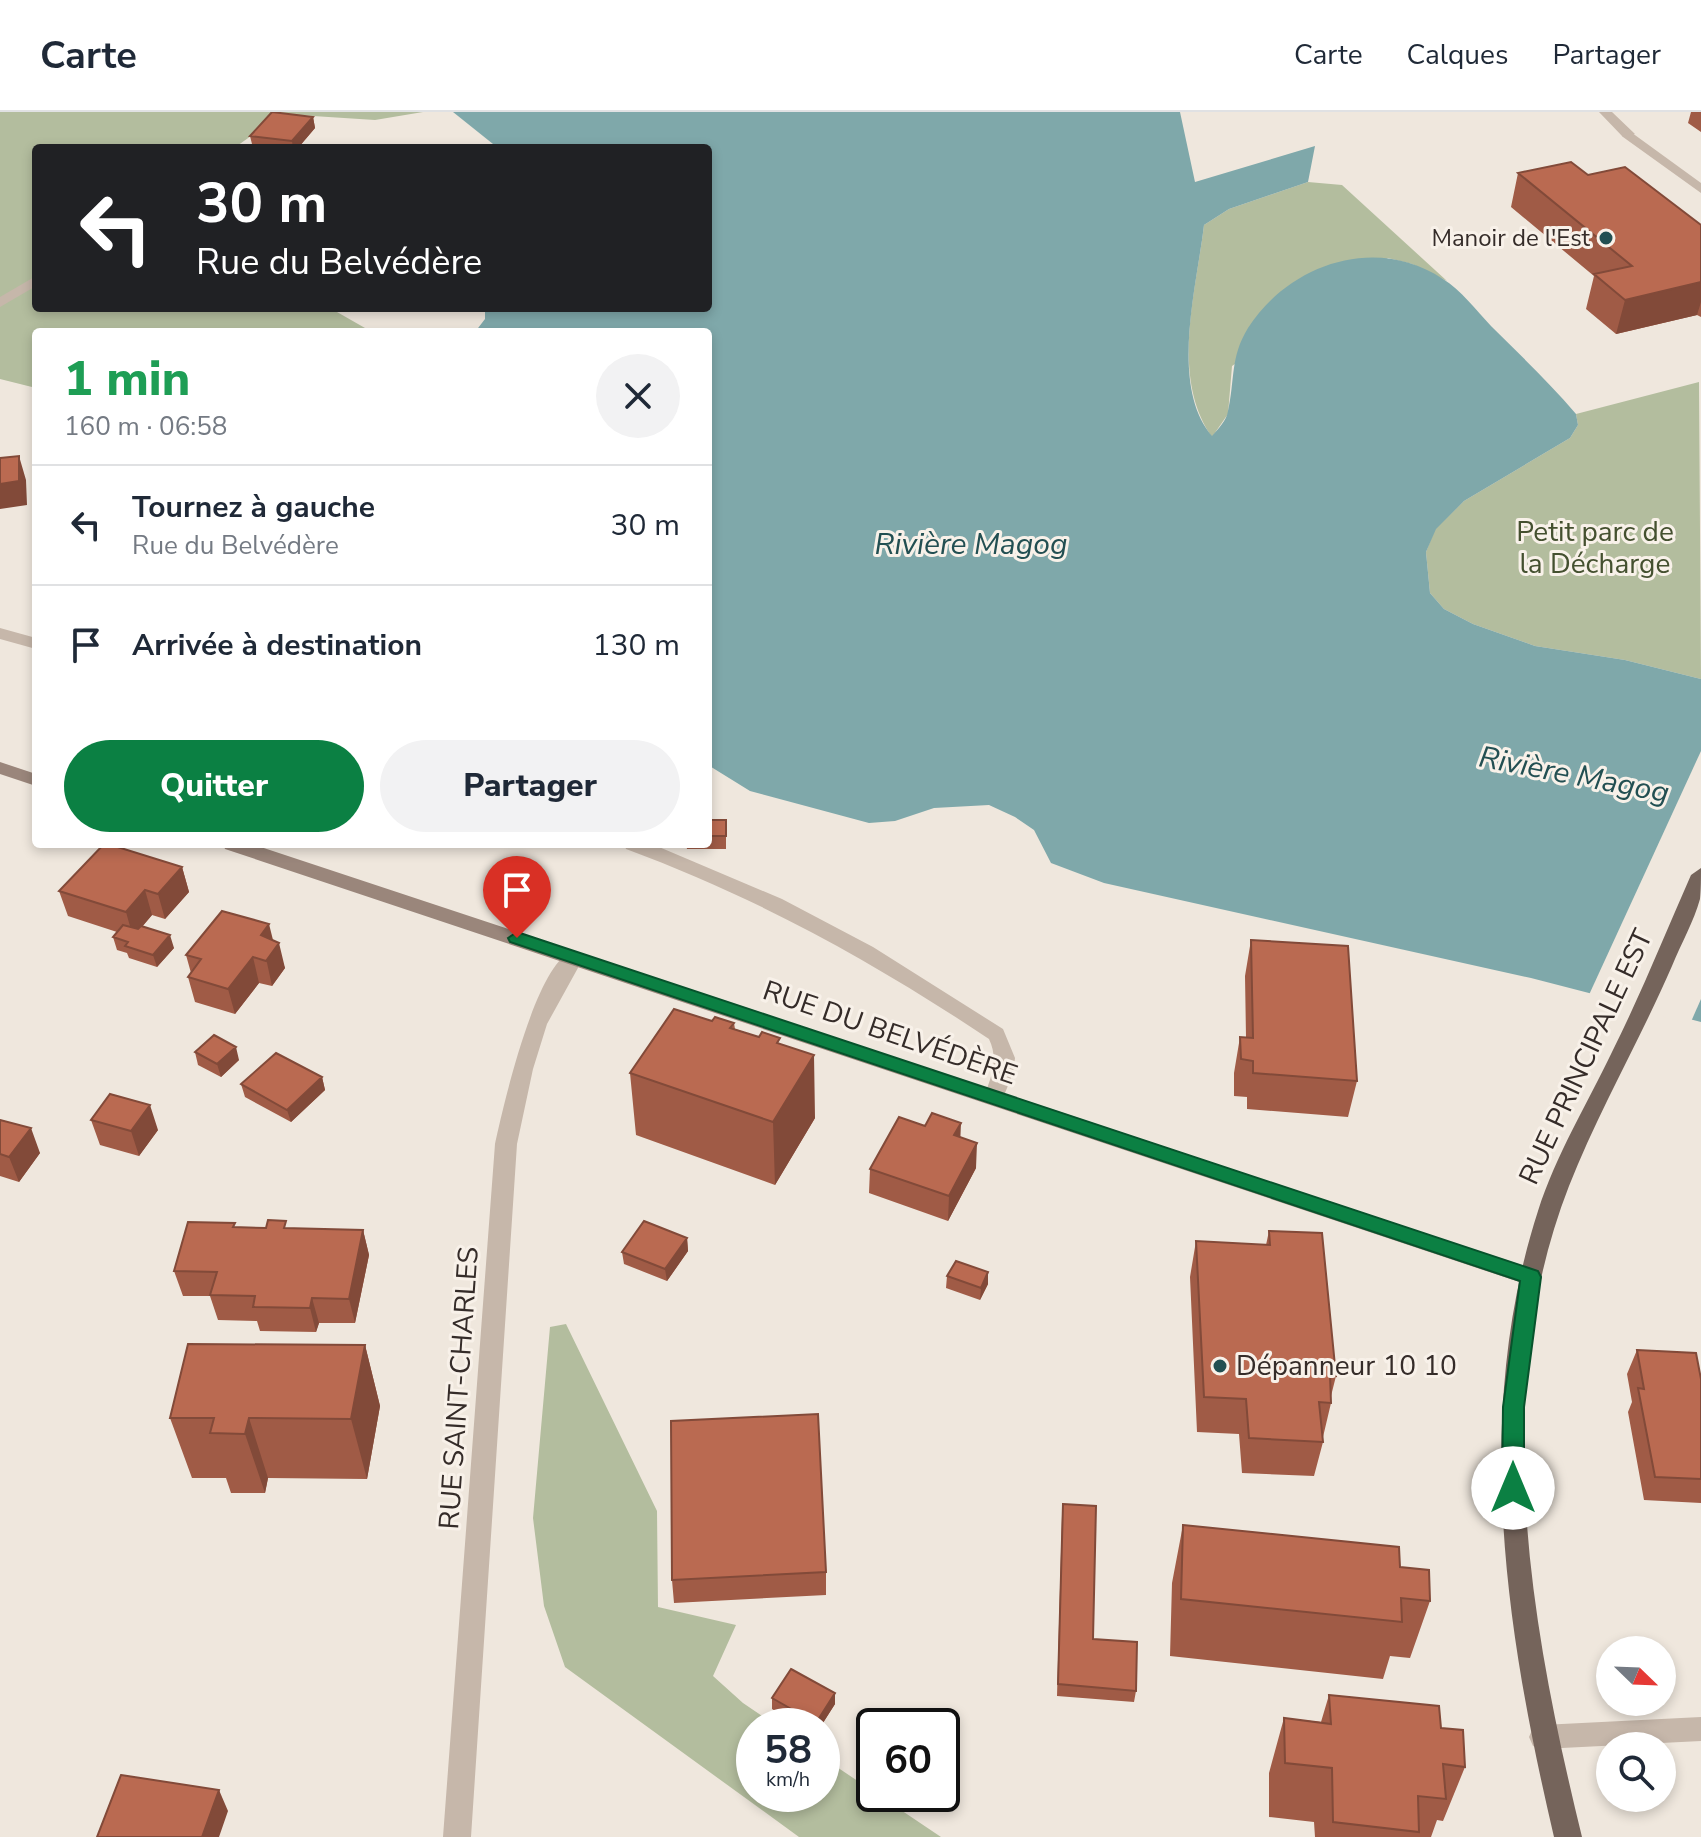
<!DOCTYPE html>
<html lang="fr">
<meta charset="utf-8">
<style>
:root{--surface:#fff;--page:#f2f2f3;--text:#1f2937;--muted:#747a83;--line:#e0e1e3;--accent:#0b8043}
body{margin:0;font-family:"Nunito Sans",sans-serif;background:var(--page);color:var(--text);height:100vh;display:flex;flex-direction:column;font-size:30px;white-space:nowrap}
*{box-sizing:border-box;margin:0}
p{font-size:26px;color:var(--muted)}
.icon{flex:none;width:44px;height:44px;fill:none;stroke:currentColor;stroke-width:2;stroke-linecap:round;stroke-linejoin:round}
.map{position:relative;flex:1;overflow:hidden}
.panel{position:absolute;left:32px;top:216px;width:680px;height:520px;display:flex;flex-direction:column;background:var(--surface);border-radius:8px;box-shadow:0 4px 12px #0003}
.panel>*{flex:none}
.guide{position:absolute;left:32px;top:32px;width:680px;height:168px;border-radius:8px;box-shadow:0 4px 12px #0003;background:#202124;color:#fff;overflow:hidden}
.needle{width:52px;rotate:113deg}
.fabs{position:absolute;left:1596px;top:1524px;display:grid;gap:16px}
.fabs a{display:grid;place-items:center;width:80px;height:80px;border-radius:50%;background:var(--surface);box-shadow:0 4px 12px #0003;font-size:40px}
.speed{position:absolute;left:736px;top:1596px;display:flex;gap:16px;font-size:40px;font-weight:700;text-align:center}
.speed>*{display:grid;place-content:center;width:104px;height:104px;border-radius:50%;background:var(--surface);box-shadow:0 4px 12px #0003;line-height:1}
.speed small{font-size:20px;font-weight:400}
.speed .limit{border:4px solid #111;border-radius:12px;background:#fff;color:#111}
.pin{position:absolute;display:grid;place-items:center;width:68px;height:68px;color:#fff;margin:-82px -34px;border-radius:50% 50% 50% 0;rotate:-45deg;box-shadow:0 0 8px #0007}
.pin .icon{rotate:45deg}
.me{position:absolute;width:88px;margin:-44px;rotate:0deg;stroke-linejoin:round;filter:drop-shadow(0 0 6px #0008)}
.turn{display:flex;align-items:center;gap:28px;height:168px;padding:0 32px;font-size:36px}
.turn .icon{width:104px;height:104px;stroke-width:2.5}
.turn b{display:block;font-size:56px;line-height:68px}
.round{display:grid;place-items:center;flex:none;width:84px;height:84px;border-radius:42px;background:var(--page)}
.headline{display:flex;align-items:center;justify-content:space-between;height:136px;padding:0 32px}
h1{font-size:48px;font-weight:800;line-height:60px;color:#1e9e55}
.primary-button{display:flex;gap:16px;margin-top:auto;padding:16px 32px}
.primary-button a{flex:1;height:92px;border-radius:48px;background:var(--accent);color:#fff;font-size:32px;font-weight:800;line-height:92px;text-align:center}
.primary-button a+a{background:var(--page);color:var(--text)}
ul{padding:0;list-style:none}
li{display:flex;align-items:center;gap:24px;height:120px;padding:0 32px;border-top:2px solid var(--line)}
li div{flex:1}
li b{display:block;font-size:30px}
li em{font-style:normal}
header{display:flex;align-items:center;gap:48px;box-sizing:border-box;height:112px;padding:0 40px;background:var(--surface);border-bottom:2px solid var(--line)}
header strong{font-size:38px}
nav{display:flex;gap:44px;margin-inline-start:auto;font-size:28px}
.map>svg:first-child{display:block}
.green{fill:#b3bd9e}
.water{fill:#7fa8aa}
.pier{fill:#efe7dd}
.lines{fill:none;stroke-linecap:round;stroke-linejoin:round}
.lane{fill:#c6b7aa;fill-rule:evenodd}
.street{fill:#c6b7aa;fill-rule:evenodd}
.secondary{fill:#9a867b;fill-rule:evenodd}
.primary{fill:#75645b;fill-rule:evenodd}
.wall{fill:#a05b46}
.shaded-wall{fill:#824a39}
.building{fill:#ba6a51;stroke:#824a39;stroke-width:2}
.route{fill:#0b8043;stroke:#07532c;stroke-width:2}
.poi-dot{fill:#224f52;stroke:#f8f1e9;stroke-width:3}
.labels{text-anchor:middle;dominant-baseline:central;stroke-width:6;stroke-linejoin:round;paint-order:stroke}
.far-poi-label{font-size:24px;fill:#352c29;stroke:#f8f1e9;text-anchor:end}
.park-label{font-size:28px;fill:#44502f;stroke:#f8f1e9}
.street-label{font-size:28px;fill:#352c29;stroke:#f8f1e9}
.poi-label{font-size:28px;fill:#352c29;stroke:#f8f1e9;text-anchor:start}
.water-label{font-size:30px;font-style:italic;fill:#224f52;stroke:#f8f1e9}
</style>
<header>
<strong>Carte</strong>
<nav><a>Carte</a><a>Calques</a><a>Partager</a></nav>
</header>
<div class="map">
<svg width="1701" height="1725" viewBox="0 0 1701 1725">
<rect width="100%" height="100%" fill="#efe7dd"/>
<path class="green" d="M0,0H423L375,8L282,2L234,36H36V196H330L372,220H36V276L0,267Z
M1308,70L1342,73L1447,169L1412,152L1388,146L1232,254L1228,302L1212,325C1170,265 1196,180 1204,113L1229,97Z
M1699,270L1701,567L1625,548L1535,534L1473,512L1444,497L1430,481L1426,440L1435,417L1464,389L1570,326L1578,313L1576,302Z
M566,1212L657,1399L658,1495L736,1513L713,1564L743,1591L777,1614H754V1682H822V1645L941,1725H799L565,1555L544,1494L533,1406L550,1215Z"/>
<path class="water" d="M453,0H1180L1195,70L1315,34L1308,70L1229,97L1204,113C1197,174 1169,274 1212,324C1218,317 1227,308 1228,299C1235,269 1230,245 1248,216C1289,152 1376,122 1443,167C1461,178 1476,198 1491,214C1520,243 1550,271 1576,302L1578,313L1570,326L1464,389L1436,417L1426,440L1430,481L1444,497L1473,512L1535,534L1625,548L1701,567V910L1531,866L1104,771L1051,751L1034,718L1015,705L989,693L934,696L895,709L869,711L750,679L708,653V220H475L485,207V196H708V36H498Z"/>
<path class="pier" d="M1701,639V887L1690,912L1588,885Z"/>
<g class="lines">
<path class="lane" d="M1599,0H1612L1635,22L1623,25Z
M36,164V174L0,195V185Z
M0,516L36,526V537L0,527Z
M624,732H652L782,787L873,835L1003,917L1015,946L1013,961L1001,991H987L984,985C991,965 999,948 989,927C874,850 756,785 626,737Z"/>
<path class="street" d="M1628,18L1701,71V81L1623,25L1621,22Z
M574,838L584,845L547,912L533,957L517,1032L471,1725H443L495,1032C503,995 536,849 574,838Z
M1701,1605V1629L1542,1637L1533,1634L1529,1625L1533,1616L1542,1613Z"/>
<path class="secondary" d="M0,650L36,662V674L0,662Z
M223,732H252L1539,1159L1542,1165L1539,1171L1531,1174L225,737Z"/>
<path class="primary" d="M1701,756C1701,766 1701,778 1700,787C1694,809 1681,832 1672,854C1640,928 1599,998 1569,1074C1488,1281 1531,1516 1582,1725H1554C1506,1520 1472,1304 1538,1099C1556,1043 1587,992 1612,940C1641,882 1665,822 1691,763Z"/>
</g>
<path class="wall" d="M1691,0H1701V20L1688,11Z
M313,5L315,16L298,36H253L250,24Z
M1518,61L1588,63L1701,113V205L1697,203L1616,222L1586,197L1594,164L1511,95Z
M708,708H726V737H687L686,732H708Z
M182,755L189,780L165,807L152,803L142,815L174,836L157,855L129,846L127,841L117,838L113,825L117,820L68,804L59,779Z
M1251,828L1357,969L1348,1005L1247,997V985L1234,984V961L1240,925H1246L1245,864Z
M273,829L285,856L272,874L259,871L235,902L195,890L188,865L191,861L186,843Z
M712,909L734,911L735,917L780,932L815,1006L775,1073L636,1023L630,961Z
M195,940L239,948L221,965L198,953Z
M322,965L325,978L291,1010L245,985L241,972Z
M0,1008L40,1041L19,1070L0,1064Z
M91,1008L158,1018L139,1044L100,1033Z
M960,1025L976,1056L948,1109L869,1081L870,1057Z
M236,1115L363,1118L369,1143L355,1211H319L316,1220L260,1219L257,1209L218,1208L210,1184H183L174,1159Z
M1269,1119L1336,1264L1331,1284V1291L1323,1325V1330L1314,1364L1242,1361L1239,1322L1197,1320L1190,1165L1196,1129L1266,1133Z
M687,1126L688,1139L667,1169L624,1152L622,1140Z
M988,1160V1172L980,1188L946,1176L947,1164Z
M365,1233L380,1294L367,1367L268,1366L265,1381H231L226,1366H192L170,1306Z
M1637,1238L1701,1267V1391L1644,1388L1628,1300L1632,1290L1627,1262Z
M1063,1392L1093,1527L1136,1579L1134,1590L1057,1584L1062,1404Z
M1183,1413L1400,1455L1430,1489L1410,1546L1390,1544L1383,1567L1170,1544L1172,1471Z
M826,1460V1483L674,1491L672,1468Z
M835,1581V1592L821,1614H801L772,1597V1586Z
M1329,1583L1441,1616L1465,1655L1443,1709L1437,1708L1431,1725H1315L1314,1710L1269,1705V1661L1284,1606L1321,1610Z"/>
<path class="shaded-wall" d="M313,5L315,16L298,36H293L292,29Z
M1701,170V190L1697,203L1616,222L1625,188Z
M19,344L26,368L27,393L0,397V372Z
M182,755L189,780L165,807L158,782Z
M145,778L152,803L133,825L126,800Z
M269,812L275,836L279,831L285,856L272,874L261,823Z
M170,823L174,836L157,855L153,843Z
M253,845L259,871L235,902L228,877Z
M236,935L239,948L221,965L217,952Z
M814,943L815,1006L775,1073L773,1010Z
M322,965L325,978L291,1010L287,998Z
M150,993L158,1018L139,1044L131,1019Z
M961,1011L960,1035L954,1023Z
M31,1016L40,1041L19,1070L9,1045Z
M977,1031L976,1056L948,1109L949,1084Z
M363,1118L369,1143L355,1211L349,1187Z
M687,1126L688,1139L667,1169L665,1157Z
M988,1160V1172L980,1188L981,1176Z
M312,1186L319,1211L316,1220L310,1196Z
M365,1233L380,1294L367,1367L351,1307Z
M249,1306L268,1366L265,1381L245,1322Z
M835,1581V1592L821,1614H816V1611Z
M219,1678L228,1699L219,1725H202Z"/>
<path class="building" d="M272,0L313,5L292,29L250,24Z
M1571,50L1588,63L1625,55L1701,113V170L1625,188L1594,162L1632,154L1518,61Z
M19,344V369L0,372V346Z
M708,708H726V724H708Z
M104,732H108L182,755L158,782L145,778L126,800L59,779Z
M222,799L269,812L261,823L279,831L266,849L253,845L228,877L188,865L201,847L186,843Z
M123,813L138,817L141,814L170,823L153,843L125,834L128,830L113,825Z
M1251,828L1348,834L1357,969L1253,961V949L1241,947L1240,925L1253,926Z
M674,897L712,909L715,905L734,911L730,916L759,925L762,920L780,926L777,931L814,943L773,1010L630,961Z
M214,923L236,935L217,952L195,940Z
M276,941L322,965L287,998L241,972Z
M110,982L150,993L131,1019L91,1008Z
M932,1001L961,1011L954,1023L977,1031L949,1084L870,1057L899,1005L925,1014Z
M0,1008L31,1016L9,1045L0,1042Z
M268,1108L286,1109L284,1116L363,1118L349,1187L312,1186L310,1196L253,1195L255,1184L210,1183L217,1160L174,1159L188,1110L235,1111L233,1115L266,1116Z
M644,1109L687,1126L665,1157L622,1140Z
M1269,1119L1322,1121L1336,1264L1330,1263L1331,1291L1319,1290L1323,1330L1249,1326L1246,1287L1204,1285L1196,1129L1270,1133Z
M956,1149L988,1160L981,1176L947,1164Z
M188,1232L365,1233L351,1307L249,1306L245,1322L210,1321L214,1306H170Z
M1637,1238L1696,1241L1701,1267V1367L1655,1365L1638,1276L1644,1277Z
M818,1302L826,1460L672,1468L671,1309Z
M1063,1392L1096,1394L1093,1527L1137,1530L1136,1579L1058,1572Z
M1183,1413L1399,1435L1400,1455L1429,1458L1430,1489L1401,1486L1402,1510L1181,1487Z
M791,1557L835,1581L816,1611L772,1586Z
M1329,1583L1439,1594L1441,1616L1463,1618L1465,1655L1443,1652L1446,1687L1418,1684L1419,1720L1333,1710L1332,1656L1285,1651L1284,1606L1331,1612Z
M121,1663L219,1678L202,1725H97Z"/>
<path class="route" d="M517,820L1538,1159L1541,1165L1524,1295V1376L1521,1383L1513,1386L1505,1383L1502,1376L1503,1295L1520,1169L510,830L508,826Z"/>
<g class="poi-dot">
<circle cx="1606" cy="126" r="8"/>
<circle cx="1220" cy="1254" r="8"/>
</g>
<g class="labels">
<g class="far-poi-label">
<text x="1590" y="126">Manoir de l'Est</text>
</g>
<g class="park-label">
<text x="1595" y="420">Petit parc de<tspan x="1595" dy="32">la Décharge</tspan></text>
</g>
<g class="street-label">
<text transform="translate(890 921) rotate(19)">RUE DU BELVÉDÈRE</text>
<text transform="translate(1586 945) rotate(-65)">RUE PRINCIPALE EST</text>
<text transform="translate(459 1276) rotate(-86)">RUE SAINT-CHARLES</text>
</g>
<g class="poi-label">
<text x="1236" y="1254">Dépanneur 10 10</text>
</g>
<g class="water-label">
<text x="971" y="432">Rivière Magog</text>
<text transform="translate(1574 663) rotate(11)">Rivière Magog</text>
</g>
</g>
</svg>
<div class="fabs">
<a><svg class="needle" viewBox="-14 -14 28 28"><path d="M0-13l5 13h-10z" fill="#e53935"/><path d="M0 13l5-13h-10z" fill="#747a83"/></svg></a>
<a><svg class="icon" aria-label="search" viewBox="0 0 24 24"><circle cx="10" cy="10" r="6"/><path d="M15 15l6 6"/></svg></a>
</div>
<div class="speed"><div>58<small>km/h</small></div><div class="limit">60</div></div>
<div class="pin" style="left:517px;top:826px;background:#d93025"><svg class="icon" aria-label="arrive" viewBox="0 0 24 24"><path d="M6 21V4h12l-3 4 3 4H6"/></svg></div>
<svg class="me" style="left:1513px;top:1376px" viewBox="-20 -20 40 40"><circle r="19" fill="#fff"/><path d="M0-13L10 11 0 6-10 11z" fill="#0b8043"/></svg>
<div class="guide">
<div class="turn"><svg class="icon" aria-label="left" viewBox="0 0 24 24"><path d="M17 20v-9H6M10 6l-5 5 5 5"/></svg><div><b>30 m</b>Rue du Belvédère</div></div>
</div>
<section class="panel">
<div class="headline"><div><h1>1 min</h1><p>160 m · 06:58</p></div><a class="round"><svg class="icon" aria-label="close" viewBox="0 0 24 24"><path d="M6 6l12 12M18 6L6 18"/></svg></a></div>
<ul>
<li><svg class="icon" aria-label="left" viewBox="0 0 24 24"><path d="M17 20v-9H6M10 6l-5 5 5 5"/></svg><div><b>Tournez à gauche</b><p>Rue du Belvédère</p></div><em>30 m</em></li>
<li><svg class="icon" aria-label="arrive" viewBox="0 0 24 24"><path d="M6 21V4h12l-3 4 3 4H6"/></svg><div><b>Arrivée à destination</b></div><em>130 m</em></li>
</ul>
<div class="primary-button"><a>Quitter</a><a>Partager</a></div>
</section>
</div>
